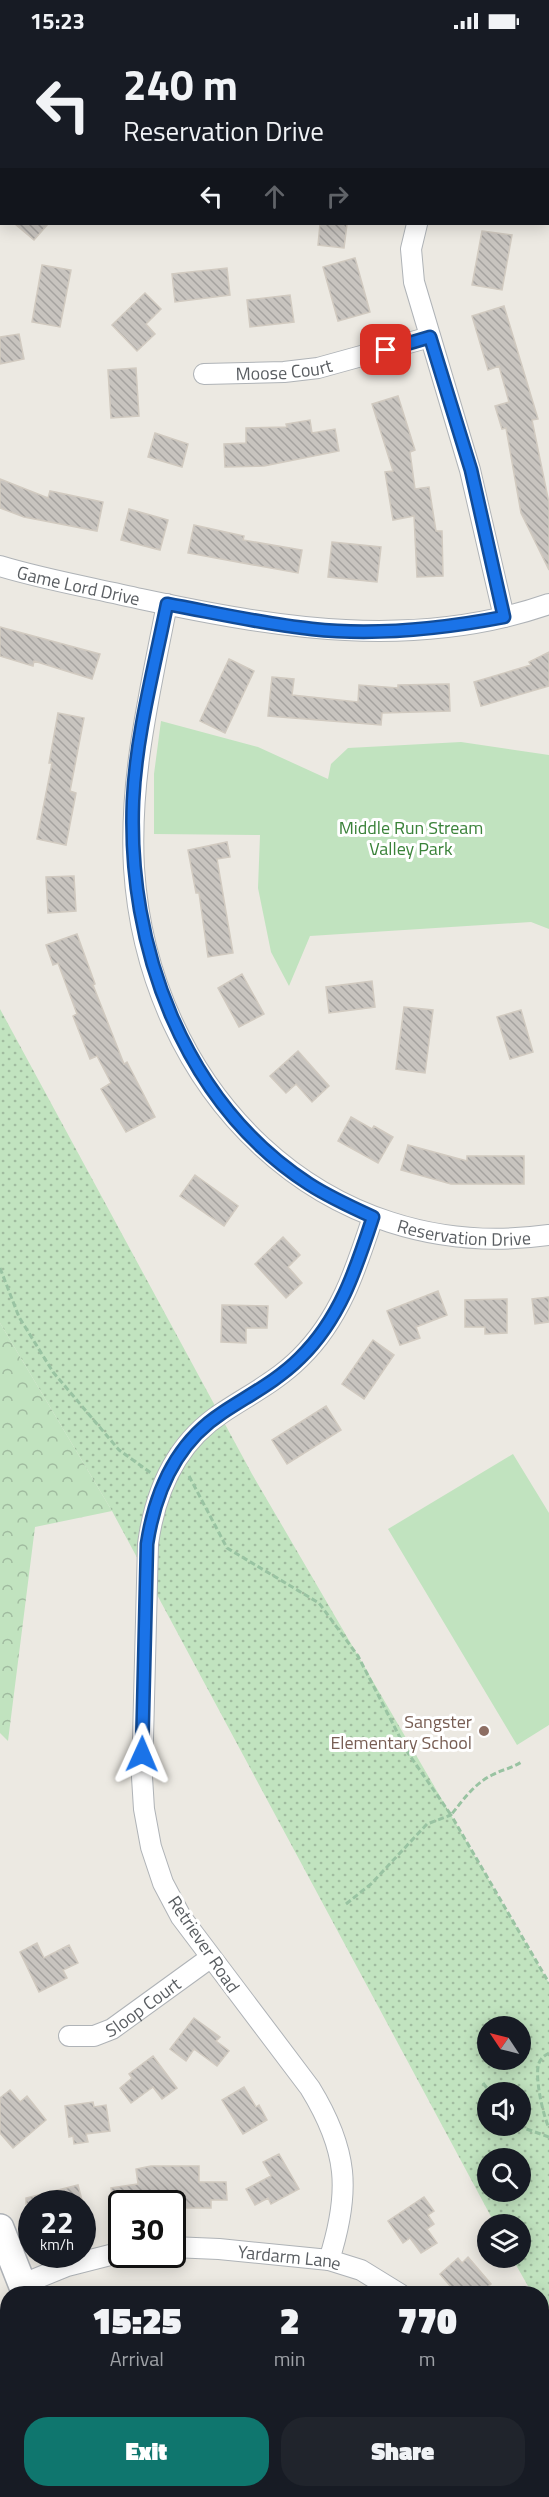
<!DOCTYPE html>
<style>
:root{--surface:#171b24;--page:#20242c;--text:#f1f3f6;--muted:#9ea1a6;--accent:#0f766e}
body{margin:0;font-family:"Titillium Web",sans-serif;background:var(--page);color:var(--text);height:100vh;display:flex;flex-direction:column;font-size:22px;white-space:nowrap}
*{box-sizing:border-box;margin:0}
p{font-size:20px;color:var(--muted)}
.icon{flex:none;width:33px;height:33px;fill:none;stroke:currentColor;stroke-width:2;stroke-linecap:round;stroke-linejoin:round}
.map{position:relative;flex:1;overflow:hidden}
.panel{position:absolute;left:0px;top:2244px;width:549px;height:212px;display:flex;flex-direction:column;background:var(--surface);border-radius:24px 24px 0 0;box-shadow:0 3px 15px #0003}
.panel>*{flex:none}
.top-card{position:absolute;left:0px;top:0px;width:549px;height:183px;box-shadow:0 3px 15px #0003;background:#171b24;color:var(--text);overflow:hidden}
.needle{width:39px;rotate:305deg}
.tools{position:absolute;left:477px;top:1974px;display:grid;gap:12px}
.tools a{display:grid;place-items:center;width:54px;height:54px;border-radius:50%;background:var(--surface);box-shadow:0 3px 15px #0003;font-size:30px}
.speed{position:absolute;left:18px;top:2148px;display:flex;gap:12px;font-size:30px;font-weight:700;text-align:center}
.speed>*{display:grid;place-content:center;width:78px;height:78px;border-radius:50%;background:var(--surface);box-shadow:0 3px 15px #0003;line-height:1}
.speed small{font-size:15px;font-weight:400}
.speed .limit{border:3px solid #111;border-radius:9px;background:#fff;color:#111}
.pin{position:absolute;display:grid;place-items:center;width:51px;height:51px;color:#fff;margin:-26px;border-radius:12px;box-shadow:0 3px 9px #0006}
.me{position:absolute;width:66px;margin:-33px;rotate:1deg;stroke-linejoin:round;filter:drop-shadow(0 0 4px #0008)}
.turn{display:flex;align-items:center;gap:21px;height:126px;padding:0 24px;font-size:27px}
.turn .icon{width:78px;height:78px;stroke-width:2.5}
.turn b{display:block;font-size:42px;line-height:51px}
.lanes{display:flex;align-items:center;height:57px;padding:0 24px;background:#0003;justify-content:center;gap:30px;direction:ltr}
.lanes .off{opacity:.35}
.eta{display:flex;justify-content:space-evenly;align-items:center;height:102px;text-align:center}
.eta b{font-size:36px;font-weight:800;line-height:42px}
.cta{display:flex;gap:12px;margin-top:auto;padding:12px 24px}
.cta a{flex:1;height:69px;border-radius:24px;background:var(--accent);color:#fff;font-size:24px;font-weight:800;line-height:69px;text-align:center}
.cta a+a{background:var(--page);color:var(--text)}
.status{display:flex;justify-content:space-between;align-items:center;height:42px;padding:0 30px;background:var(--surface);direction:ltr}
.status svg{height:16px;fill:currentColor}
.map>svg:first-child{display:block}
.grass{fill:url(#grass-dots);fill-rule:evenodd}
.forest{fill:url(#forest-crowns)}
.cemetery{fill:url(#cemetery-stones)}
.park{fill:#c1e3bf}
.building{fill:url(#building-back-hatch);stroke:#d1cac0;stroke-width:1.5}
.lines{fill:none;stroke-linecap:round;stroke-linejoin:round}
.minor-casing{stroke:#afb3b7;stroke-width:22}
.secondary-casing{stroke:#aeb2b7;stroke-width:30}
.path{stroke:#99c3a2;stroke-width:3;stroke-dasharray:6 3;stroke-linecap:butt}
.minor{stroke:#fff;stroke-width:20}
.secondary{stroke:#fff;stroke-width:27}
.route-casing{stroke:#114b97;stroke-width:15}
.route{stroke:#1a73e8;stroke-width:10}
.education-dot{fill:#8d6e63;stroke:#fff;stroke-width:2}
.labels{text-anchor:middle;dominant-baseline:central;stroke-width:6;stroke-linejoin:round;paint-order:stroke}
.street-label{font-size:18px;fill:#5a5e62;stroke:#fff}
.park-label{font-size:18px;fill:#3a8239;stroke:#fff}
.education-label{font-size:18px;fill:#785e54;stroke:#fff;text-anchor:end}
</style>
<div class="status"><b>15:23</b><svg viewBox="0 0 49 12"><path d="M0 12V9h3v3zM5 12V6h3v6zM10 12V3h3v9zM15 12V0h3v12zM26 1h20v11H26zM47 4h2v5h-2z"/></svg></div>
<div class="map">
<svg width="549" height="2455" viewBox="0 0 549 2455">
<defs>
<pattern id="grass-dots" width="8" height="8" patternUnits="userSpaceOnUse" patternTransform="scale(1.5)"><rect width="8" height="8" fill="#c1e3bf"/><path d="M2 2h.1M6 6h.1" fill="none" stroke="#a0bb9f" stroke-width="1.8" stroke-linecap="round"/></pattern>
<pattern id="forest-crowns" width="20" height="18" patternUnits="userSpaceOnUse" patternTransform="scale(1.5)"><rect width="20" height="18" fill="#c1e3bf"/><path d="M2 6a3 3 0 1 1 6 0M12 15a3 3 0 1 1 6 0" fill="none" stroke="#a0bb9f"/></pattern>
<pattern id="cemetery-stones" width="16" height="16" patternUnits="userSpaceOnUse" patternTransform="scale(1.5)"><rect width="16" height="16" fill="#c1e3bf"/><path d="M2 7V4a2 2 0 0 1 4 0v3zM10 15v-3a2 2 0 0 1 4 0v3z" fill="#a0bb9f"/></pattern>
<pattern id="building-back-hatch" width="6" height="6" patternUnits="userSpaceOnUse" patternTransform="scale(1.5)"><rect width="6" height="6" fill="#c8c4bf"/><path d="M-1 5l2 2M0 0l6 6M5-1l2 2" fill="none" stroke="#a5a29f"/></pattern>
</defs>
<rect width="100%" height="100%" fill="#ece9e2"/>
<path class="grass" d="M0,967L252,1432L549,1941V2284L542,2270V2252L532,2251L512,2216H520V2182H495L112,1469L0,1281ZM488,1984H520V2018H488ZM488,2050H520V2084H488ZM488,2116H520V2150H488Z"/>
<path class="forest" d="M0,1281L112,1469L35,1485L8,1699L0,1691Z"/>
<path class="cemetery" d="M117,2448H401L412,2455H119Z"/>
<path class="park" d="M161,679L258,705L328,737L331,722L348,706L461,700L549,713V887L531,880L310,894L289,944L271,910L258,846L260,793L154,792V732Z
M513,1412L549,1471V1683L517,1703L388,1487Z"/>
<path class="building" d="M15,182H48L34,198Z
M320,182H347L344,206L318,203Z
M482,189L512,193L502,248L472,243Z
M355,216L370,270L338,279L323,225Z
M42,223L71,228L60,285L32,280Z
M227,226L230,253L175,260L172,232Z
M145,251L161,267L146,282L155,292L137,309L112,283Z
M290,253L294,280L250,285L247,258Z
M504,264L538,377L532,378L549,461V528L521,471L506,386L502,387L495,364L509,360L499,324L488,328L472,274Z
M19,292L24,317L0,322V295Z
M136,326L139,374L111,376L108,328Z
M398,354L415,408L410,410L415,447L429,445L436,489H442L443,534L417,535L414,474L393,478L385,430L393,429L372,362Z
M310,378L312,391L335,387L339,409L264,424L225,425L224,402L246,401V386L287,385L286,382Z
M155,391L188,402L182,425L148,415Z
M0,437L48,456L50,449L103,460L97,489L24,475L0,466Z
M129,467L168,478L160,508L121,498Z
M194,483L244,494L243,498L302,508L298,531L188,511Z
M332,500L381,505L377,540L328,535Z
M0,585L100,612L92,637L34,619L33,624L0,614Z
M549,610V644L481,664L474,640L531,623L529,620Z
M229,617L254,629L225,691L200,679Z
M272,635L294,637L292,653L358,660L359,643L398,646V643L449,642L450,669L382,671L381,683L268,674Z
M58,671L84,676L70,749L76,751L66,803L37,797L52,721H49Z
M227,800L230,815L217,817L233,911L208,915L199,851H196L188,808Z
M74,834L76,869L48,871L46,835Z
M77,892L95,942L93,943L124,1022L127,1020L155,1075L126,1090L101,1047L111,1041L97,1014L90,1017L73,974L77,972L58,921L53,923L46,903Z
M242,932L264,972L239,985L218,946Z
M372,939L375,965L329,971L326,945Z
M404,965L433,968L425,1031L396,1027Z
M521,968L533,1010L510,1017L497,975Z
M298,1009L329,1044L312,1060L296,1042L286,1051L270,1034Z
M351,1075L372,1087L374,1084L393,1095L378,1121L338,1099Z
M408,1103L467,1119V1114H524V1142H451L401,1128Z
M195,1133L238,1164L224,1184L180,1154Z
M283,1195L300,1213L288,1225L302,1241L286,1256L255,1222Z
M438,1249L447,1273L416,1285L420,1296L400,1303L387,1269Z
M549,1255V1280L535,1282L532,1257Z
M507,1257V1291L485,1292V1285H465V1258Z
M222,1263L268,1264L267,1286H246V1301L221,1300Z
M373,1298L394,1313L364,1357L342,1342Z
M326,1364L341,1388L287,1422L272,1398Z
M37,1901L44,1916L69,1903L78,1921L63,1928L67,1936L39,1950L20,1910Z
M194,1976L220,1995L216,1999L229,2009L217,2024L194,2007L186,2019L170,2007Z
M153,2014L177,2046L162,2057L153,2045L131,2061L120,2046L132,2036L129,2032Z
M244,2045L256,2065L259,2063L267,2078L243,2092L222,2058Z
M10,2048L20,2060L27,2054L46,2078L13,2106L0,2091V2056Z
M93,2060L94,2065L106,2063L110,2089L86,2092L88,2100L74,2102L73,2094L69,2095L65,2064Z
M279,2112L299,2147L271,2162L268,2156L255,2163L246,2147L271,2134L263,2120Z
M151,2124H199V2140H226L227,2158H211V2166H179V2162H113L111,2146L138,2142L136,2127Z
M78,2143L83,2162H26V2156Z
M424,2155L434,2169L428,2173L434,2182L427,2187L437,2201L421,2211L410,2196L403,2201L388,2179Z
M468,2215L491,2242L480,2252H457L440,2232L458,2216L462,2221Z"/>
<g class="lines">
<defs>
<g id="minor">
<path d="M160,2V0"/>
<path d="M417,182L411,207L414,240L470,428L504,575"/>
<path id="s1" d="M204,332L284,330L318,326L430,295"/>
<path id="s2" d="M0,524C46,538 94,546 141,557C277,586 414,609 549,562"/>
<path id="s3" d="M167,562C150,650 129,736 134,826C148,1046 321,1225 549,1193"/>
<path id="s4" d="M69,1994H94L112,1987L210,1916"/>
<path id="s5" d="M172,2205L219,2207L329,2218L361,2228L400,2252"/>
<path d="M329,2218C351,2149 348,2108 310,2046L181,1875L163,1841L151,1805L144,1767L142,1735L148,1502C155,1450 176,1401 222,1371C249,1353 277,1339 300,1316C340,1277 356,1227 373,1175"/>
<path d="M23,2242L67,2224L122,2210"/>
</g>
<path id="secondary" d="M0,2186L26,2252
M0,2334L8,2365
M26,2448L28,2455
M73,2448L75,2455"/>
</defs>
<use href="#minor" class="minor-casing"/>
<use href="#secondary" class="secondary-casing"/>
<path class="path" d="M0,1226L19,1275L53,1330L119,1408L151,1431
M189,1434L227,1506L319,1561L358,1614L408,1711L451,1773C463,1758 474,1742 492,1733C503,1727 511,1727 523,1719
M346,1862L371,1842L427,1782L451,1773L549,1941
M549,2011C545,2013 541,2016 539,2021C534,2034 543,2073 549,2086
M483,2041L490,2050
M518,2084L549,2095"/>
<use href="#minor" class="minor"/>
<use href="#secondary" class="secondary"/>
</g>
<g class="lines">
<defs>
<path id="route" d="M142,1712L147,1502C155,1450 176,1401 222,1371C249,1353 277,1339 300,1316C340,1277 356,1227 373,1175C351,1165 329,1155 309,1142C183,1060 127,904 133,759C136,693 154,627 167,562C216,571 264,582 312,587C376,594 441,587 504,575L471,428L430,295L386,308"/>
</defs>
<use href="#route" class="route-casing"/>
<use href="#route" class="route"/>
</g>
<circle class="education-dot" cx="484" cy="1689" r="6"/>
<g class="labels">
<g class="street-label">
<text stroke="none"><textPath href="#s1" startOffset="80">Moose Court</textPath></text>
<text stroke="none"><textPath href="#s2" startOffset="81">Game Lord Drive</textPath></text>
<text stroke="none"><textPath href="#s3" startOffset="806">Reservation Drive</textPath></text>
<text transform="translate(204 1902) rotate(56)">Retriever Road</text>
<text stroke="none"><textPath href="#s4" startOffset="82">Sloop Court</textPath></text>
<text stroke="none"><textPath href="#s5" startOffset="118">Yardarm Lane</textPath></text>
</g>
<g class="park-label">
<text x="411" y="785">Middle Run Stream<tspan x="411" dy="21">Valley Park</tspan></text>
</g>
<g class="education-label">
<text x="472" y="1679">Sangster<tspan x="472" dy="21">Elementary School</tspan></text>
</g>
</g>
</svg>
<div class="tools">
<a><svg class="needle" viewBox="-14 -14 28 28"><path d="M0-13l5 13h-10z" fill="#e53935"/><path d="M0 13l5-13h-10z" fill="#9ea1a6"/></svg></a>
<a><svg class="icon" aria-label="sound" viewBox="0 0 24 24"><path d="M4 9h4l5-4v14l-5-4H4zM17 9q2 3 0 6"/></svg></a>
<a><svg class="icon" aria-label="search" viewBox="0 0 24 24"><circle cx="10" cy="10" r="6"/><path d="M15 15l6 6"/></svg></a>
<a><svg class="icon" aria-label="layers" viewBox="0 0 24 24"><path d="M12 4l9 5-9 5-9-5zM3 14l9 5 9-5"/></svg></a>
</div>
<div class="speed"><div>22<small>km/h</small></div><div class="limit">30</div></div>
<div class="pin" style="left:386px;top:308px;background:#d93025"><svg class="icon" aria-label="arrive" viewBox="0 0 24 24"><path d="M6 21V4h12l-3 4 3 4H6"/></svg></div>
<svg class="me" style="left:142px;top:1712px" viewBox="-20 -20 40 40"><path d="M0-17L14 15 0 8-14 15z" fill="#1a73e8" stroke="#fff" stroke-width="4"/></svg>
<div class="top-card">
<div class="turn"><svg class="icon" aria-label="left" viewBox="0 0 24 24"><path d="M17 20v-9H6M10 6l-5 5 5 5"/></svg><div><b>240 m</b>Reservation Drive</div></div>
<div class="lanes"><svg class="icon" aria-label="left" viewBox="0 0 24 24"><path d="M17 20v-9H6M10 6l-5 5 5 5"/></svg><svg class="icon off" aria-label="ahead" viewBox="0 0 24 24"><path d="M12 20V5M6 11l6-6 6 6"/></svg><svg class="icon off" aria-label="right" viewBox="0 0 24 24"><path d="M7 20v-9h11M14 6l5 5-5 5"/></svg></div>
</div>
<section class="panel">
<div class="eta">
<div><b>15:25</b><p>Arrival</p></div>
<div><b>2</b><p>min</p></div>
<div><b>770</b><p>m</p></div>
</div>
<div class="cta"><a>Exit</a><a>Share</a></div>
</section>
</div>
